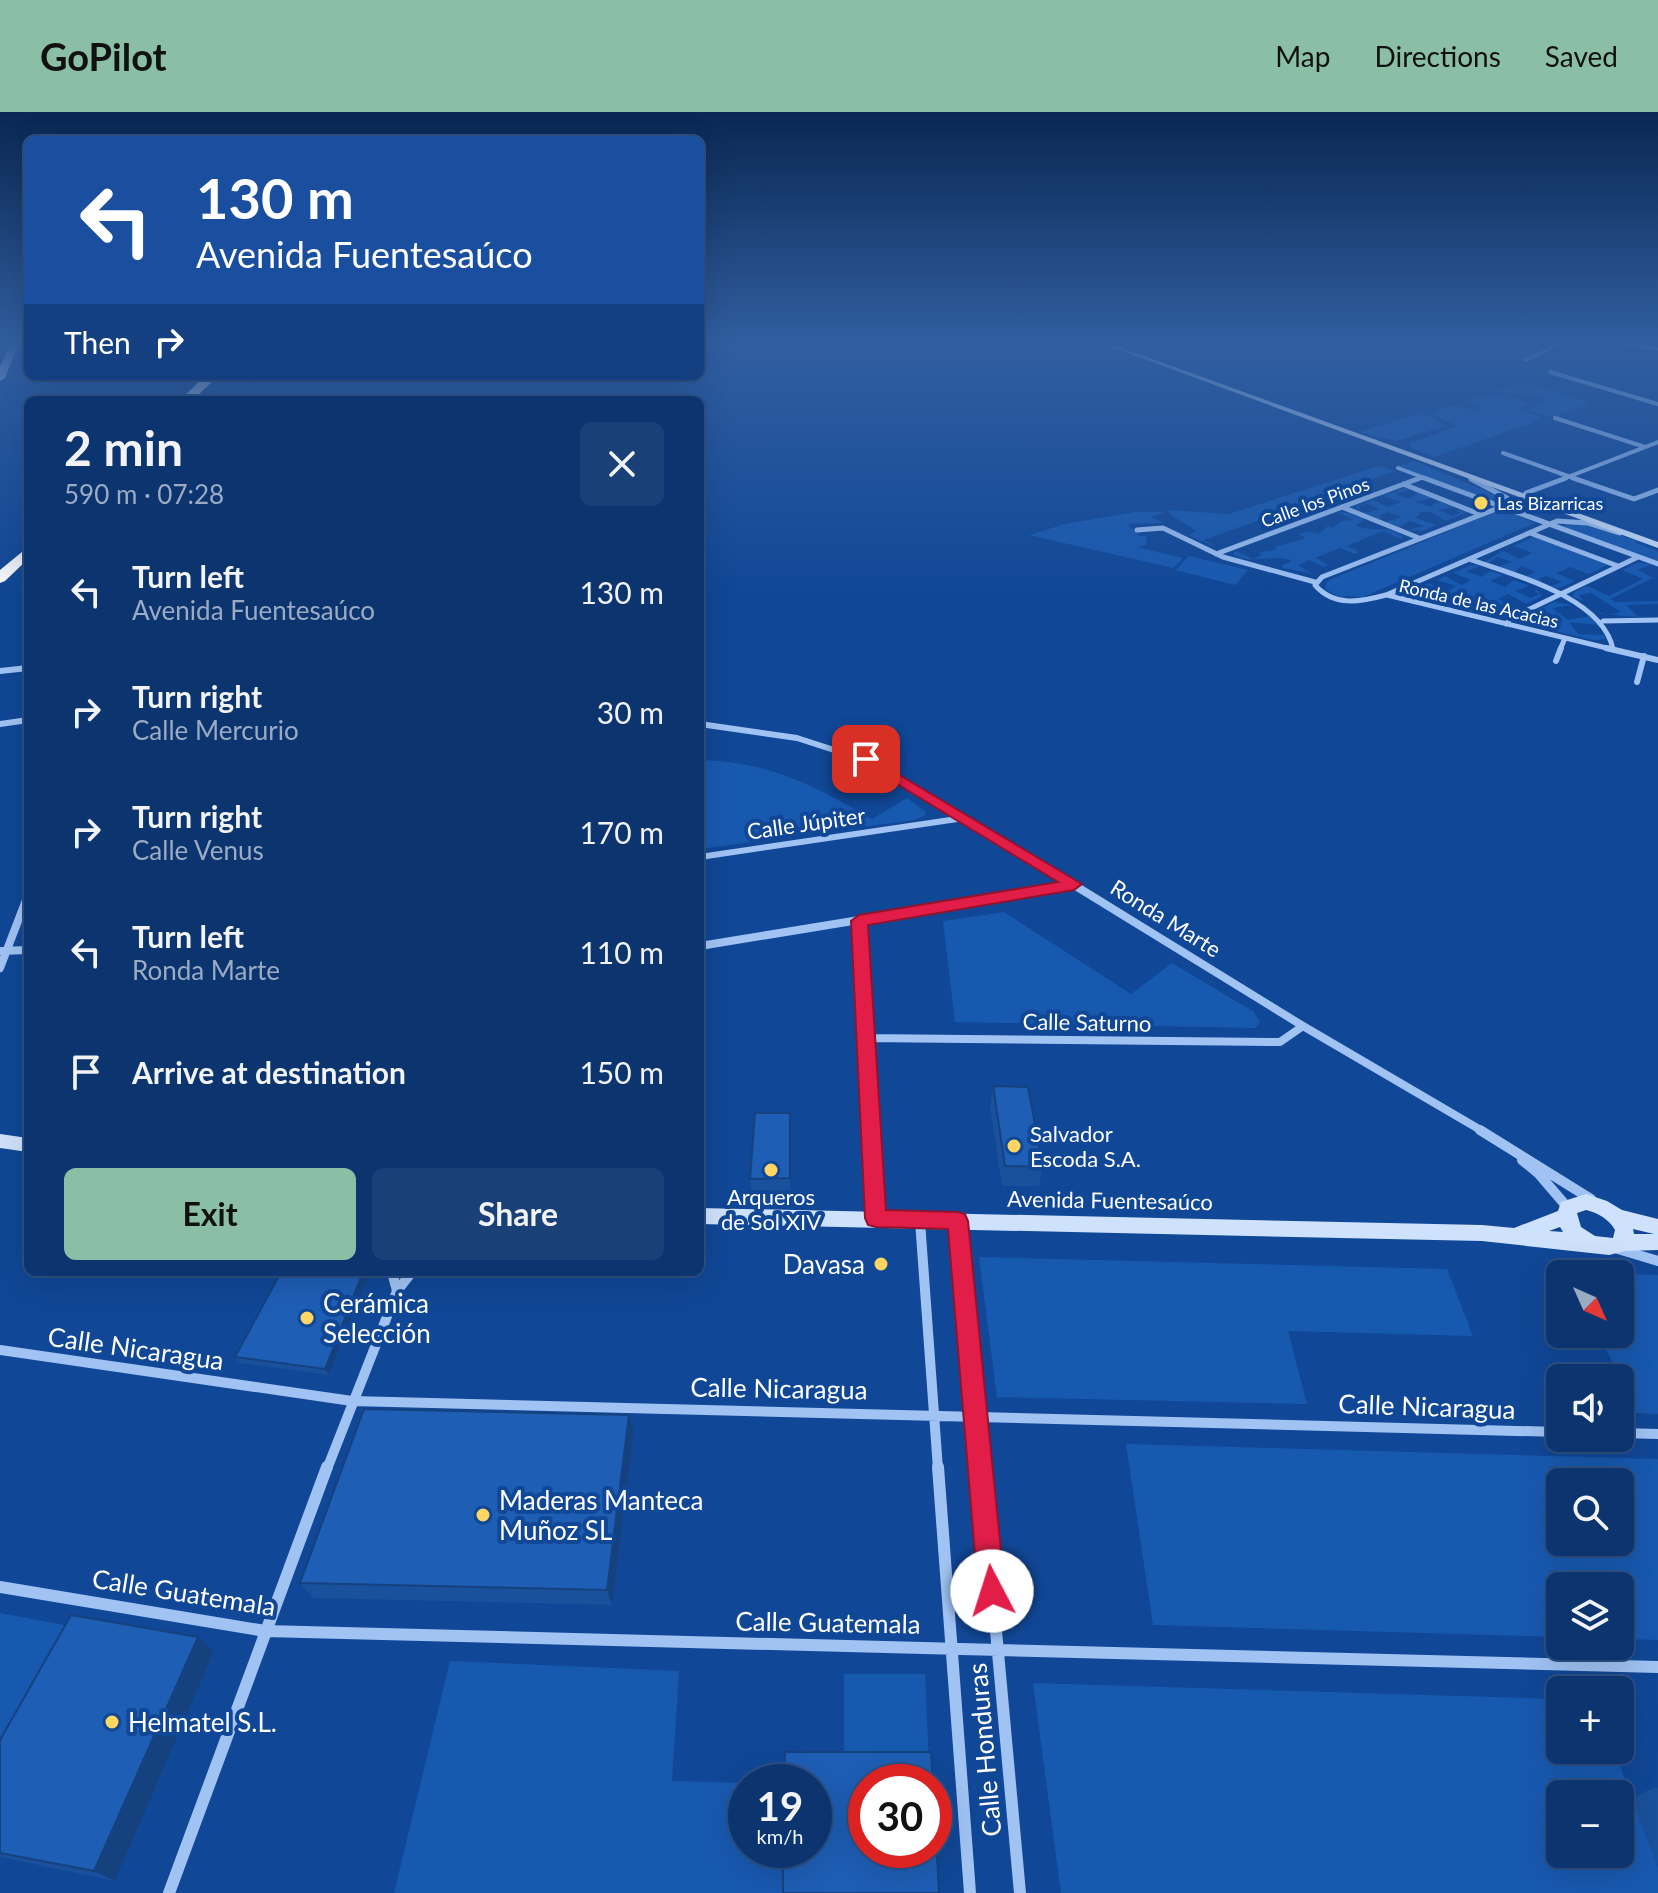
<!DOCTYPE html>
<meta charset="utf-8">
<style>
:root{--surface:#0c3570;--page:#1a4078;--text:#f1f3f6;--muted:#9aabc3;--line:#2c5083;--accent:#8abfa5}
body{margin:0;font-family:Lato,sans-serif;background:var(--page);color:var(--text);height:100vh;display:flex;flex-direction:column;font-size:30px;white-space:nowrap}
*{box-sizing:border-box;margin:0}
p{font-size:26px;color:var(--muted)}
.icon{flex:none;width:44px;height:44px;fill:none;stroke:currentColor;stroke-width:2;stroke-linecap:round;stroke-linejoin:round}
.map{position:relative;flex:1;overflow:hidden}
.side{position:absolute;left:24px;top:284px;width:680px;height:880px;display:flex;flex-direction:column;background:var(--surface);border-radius:12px;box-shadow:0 8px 32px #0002,0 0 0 2px var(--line)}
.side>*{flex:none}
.top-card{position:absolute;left:24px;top:24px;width:680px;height:244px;border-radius:12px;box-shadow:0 8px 32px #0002,0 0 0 2px var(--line);background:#1a4fa0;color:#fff;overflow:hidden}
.needle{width:52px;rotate:135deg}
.buttons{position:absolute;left:1546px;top:1148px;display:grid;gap:16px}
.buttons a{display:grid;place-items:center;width:88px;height:88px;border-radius:12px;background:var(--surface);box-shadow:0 8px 32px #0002,0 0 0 2px var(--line);font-size:40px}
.speed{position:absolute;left:728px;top:1652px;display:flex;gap:16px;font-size:40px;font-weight:700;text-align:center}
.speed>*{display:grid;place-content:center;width:104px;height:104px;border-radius:50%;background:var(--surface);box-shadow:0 8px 32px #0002,0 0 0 2px var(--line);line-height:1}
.speed small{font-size:20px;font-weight:400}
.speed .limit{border:12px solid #d22;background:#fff;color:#111}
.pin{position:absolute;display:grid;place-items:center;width:68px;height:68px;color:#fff;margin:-34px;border-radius:16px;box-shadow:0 4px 12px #0006}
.me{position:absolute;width:88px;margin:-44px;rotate:355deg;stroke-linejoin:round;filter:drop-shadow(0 0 6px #0008)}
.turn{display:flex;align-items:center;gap:28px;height:168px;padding:0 40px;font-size:36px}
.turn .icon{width:104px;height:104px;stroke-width:2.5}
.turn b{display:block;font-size:56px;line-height:68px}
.then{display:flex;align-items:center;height:76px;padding:0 40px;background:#0003;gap:16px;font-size:30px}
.round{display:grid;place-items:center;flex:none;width:84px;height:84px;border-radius:12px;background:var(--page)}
.summary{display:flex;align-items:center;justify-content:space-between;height:136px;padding:0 40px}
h1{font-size:48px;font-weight:700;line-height:60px}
.action{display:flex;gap:16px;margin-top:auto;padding:16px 40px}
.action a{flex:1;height:92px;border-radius:12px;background:var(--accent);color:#111;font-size:32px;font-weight:700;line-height:92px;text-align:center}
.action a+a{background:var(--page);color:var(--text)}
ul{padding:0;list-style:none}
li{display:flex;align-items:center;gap:24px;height:120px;padding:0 40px}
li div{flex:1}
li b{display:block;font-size:30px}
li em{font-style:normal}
header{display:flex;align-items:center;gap:48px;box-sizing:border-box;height:112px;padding:0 40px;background:var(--accent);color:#111}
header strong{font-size:38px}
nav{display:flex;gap:44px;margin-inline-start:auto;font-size:28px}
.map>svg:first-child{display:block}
.green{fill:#1859b0;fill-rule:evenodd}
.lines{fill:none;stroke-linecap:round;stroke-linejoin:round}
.street-far5{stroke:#a0c3f4;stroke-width:4}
.street-far4{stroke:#a0c3f4;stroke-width:5}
.street-far3{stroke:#a0c3f4;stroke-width:6}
.street-far2{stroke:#a0c3f4;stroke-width:8}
.street-far1{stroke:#a0c3f4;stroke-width:10}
.street{stroke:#a0c3f4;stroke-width:12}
.secondary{fill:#cfe2fd;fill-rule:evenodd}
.primary{fill:#ecf3ff;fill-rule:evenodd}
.highway{fill:#fff;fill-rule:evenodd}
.wall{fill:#1a519c}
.shaded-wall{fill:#15427f}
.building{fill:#1e5eb5;stroke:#15427f;stroke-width:2}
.route{fill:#e11d48;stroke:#92132f;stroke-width:2}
.poi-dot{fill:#ffd662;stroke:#104796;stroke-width:3}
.labels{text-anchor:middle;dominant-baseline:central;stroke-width:8;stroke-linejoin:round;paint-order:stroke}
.far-street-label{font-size:18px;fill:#fff;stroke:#104796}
.far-poi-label{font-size:18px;fill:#fff;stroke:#104796;text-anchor:start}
.street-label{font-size:22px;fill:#fff;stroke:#104796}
.poi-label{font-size:22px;fill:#fff;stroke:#104796;text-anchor:start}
.near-poi-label{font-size:26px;fill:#fff;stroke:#104796;text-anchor:start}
.near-street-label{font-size:26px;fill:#fff;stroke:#104796}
</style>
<header>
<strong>GoPilot</strong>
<nav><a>Map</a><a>Directions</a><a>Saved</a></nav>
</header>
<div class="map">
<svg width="1658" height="1781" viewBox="0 0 1658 1781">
<rect width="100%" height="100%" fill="#104796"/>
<path class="green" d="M1522,270L1591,291L1552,305L1526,298L1548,287C1528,281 1511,283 1490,279Z
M1487,282L1508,284L1531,292L1517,297L1542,305L1532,309L1535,310L1434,345L1410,335L1411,331L1457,314L1431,301L1454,293L1473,298L1483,295L1467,289Z
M1422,300L1446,314L1396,329L1360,320Z
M1414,349L1503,386L1488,388L1398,354Z
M1378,354L1413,364L1395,359L1204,428L1218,436L1188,423L1197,419L1169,402V398L1229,402Z
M1404,376L1411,378L1396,382L1409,387L1418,381L1432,386L1416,390L1430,395L1439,389L1454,395L1438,398L1452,404L1460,401L1457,398L1468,400L1446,409L1431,400H1421L1416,406L1436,413L1422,419L1408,418L1424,414L1410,409L1400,415L1385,410L1401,405L1388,400L1379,404L1382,406L1379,407L1365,401L1380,397L1367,392L1358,395L1361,397L1359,398L1356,395L1373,388L1388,395L1401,390L1383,384Z
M1498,399L1509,400L1535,411L1363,485L1337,484L1325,477L1327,469Z
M1135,400H1165L1151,405L1164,411L1128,412L1139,424H1146L1147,433L1137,435L1183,446L1173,456L1029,423L1065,412Z
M1337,400L1348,401L1364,407L1356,414C1373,421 1387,412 1403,425L1400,427L1383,419L1347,434L1360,440L1355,442L1340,436L1315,446L1329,453L1324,455L1309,448L1298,453L1313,462L1283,456L1281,454L1292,449C1272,440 1253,455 1233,442L1236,439L1253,447L1262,443L1259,441C1266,438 1270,440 1277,437L1274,435L1306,426L1299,422L1309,419L1318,422L1328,414L1333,416L1342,409L1354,408Z
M1564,412L1584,413L1636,428V431L1658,439V450L1567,417Z
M1534,425L1607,453L1589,462L1570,455L1556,461L1575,469L1560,476L1548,475L1562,470L1546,464L1539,467L1542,470L1538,471L1522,465L1536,460L1521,454L1513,461L1498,455L1512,450L1497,445L1489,451L1486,449L1503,439L1519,447L1532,441L1514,434Z
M1189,444L1248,458L1235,473L1176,458Z
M1637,451L1652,452L1638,458L1658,468L1653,466L1610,487L1615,490L1658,489V492L1626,493L1638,505L1601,502L1597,500L1609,503L1621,500L1591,481L1579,483L1584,489L1573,485L1574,480L1587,474L1609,484L1643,467L1622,458Z
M1471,453L1480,454L1466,459L1481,465L1491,459L1503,463L1490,469L1505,475L1514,468L1529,474L1515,479L1531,486L1539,482L1534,479L1537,478L1542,484L1526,492L1508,482L1498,487L1519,495L1510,499L1492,490L1482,495L1503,503L1495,505L1468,499L1473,490L1454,486L1451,492L1454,495L1409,481L1412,478L1429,487L1439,482L1420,475L1429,471L1446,480L1456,474L1437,468L1445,464L1462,473L1471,468L1453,461Z
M1554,490L1572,493L1552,496L1568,508L1589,504L1598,513L1569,510L1578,522L1604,523L1605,527L1593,528L1526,512L1559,515L1546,502L1521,507Z
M700,648C770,650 814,673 872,707L907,686L926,700L924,704L914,708L700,737Z
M1004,800L1131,882L1172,851L1254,900L1260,910L1255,916L955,910L943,809Z
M979,1145L1447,1157L1473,1224L1288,1219L1307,1292L997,1285Z
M1569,1160L1658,1163V1302L1636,1301L1599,1222H1620V1162Z
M1126,1332L1658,1347V1528L1620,1527V1474H1560V1525L1153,1513ZM1560,1370H1620V1430H1560Z
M0,1501L91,1518L0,1681Z
M450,1549L679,1559L672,1669L746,1671V1738H784V1781H394Z
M844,1562H925L929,1652L844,1651Z
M1033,1571L1560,1587V1638H1614L1658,1755V1781H1061ZM1560,1682H1620V1742H1560Z"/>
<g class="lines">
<path class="street-far5" d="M1626,232L1658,237
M1525,248L1559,232
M1550,260L1658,292
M1555,306L1645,335
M1503,341L1579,368
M1398,356L1430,368
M1415,368L1422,365
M1560,368L1658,330"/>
<path class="street-far4" d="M1424,366L1658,452
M1566,366L1526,381L1524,386L1322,465L1315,473C1334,495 1360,490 1386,483L1557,409L1588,411L1620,421
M1573,366L1634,387L1658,378
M1471,367L1507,386L1506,391
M1403,372L1479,402
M1342,395L1419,426
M1137,418L1163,416L1223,445L1315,470
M1530,421L1618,454
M1216,442L1420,366
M1469,447C1514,463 1602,485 1613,537
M1387,483L1615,538
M1603,509L1658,508
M1506,512L1511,506L1638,445
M1560,538L1565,526"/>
<path class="street-far3" d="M1606,536L1658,548
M1556,549L1561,536
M0,559L28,556
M1637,570L1644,544
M0,612L28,608
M700,612L797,626L865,648L1038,751
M700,745L964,706"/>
<path class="street-far2" d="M1035,749L1303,914L1484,1020
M859,809L871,1020
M700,834L1073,773
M0,839L28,838
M0,856L28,783
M865,926L1280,930L1303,914"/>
<path class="street-far1" d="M871,1018L876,1106
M1480,1018L1591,1087
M1522,1048L1538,1061L1568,1096
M920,1109L938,1357
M958,1109L981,1357
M1618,1137L1658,1149
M392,1160L397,1179
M0,1238L352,1289L1560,1320
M1620,1321L1658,1322
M327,1357L397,1179L412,1160"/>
<path class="street" d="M938,1355L970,1781
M981,1355L1020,1781
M0,1475L265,1519L1658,1555
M169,1781L327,1355"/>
<path class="secondary" d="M1103,232H1111L1658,430V436Z
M0,1022L28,1026V1040L0,1036Z
M1586,1082L1607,1089L1622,1098L1658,1107V1138L1625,1139L1609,1143L1482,1129L700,1112V1096L1482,1113L1514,1116L1558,1099L1561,1090ZM1586,1098C1598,1101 1609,1107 1615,1118L1613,1126L1595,1124L1581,1115L1577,1101ZM1560,1115L1563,1120L1549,1119ZM1633,1117L1654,1122H1634Z"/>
<path class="primary" d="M10,232H18L5,266L0,269V255Z"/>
<path class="highway" d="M205,264H218L193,288H180Z
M28,435V447L5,469L0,471V458Z"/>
</g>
<path class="wall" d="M993,974L1043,1055L1039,1074H1002L990,994Z
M790,1001V1079L751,1080L750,1067Z
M281,1160L369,1161L329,1263L240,1251L235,1245Z
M629,1303L634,1320L612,1493L313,1486L300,1471Z
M198,1525L214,1539L115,1769L0,1745V1628Z
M1655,1675L1658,1676V1755L1632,1687Z"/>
<path class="shaded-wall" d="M363,1160L369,1161L329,1263L325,1257Z
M629,1303L634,1320L612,1493L607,1478Z
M198,1525L214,1539L115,1769L94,1759Z"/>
<path class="building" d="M993,974L1028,975L1043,1055L1005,1054Z
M755,1001H790V1066L750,1067Z
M281,1160H363L325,1257L235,1245Z
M364,1297L629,1303L607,1478L300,1471Z
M71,1503L198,1525L94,1759L0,1741V1628Z
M785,1640H931L933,1670H866V1738H934V1688L939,1781H783V1738H814V1670H784Z"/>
<linearGradient id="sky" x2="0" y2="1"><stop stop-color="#092752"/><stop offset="0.48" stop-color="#315ea0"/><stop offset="1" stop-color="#315ea0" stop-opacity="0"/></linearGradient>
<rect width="1658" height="481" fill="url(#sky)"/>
<path class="route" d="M866,643L1082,772L1074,778L868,813L886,1098L958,1100L965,1102L968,1109L1005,1479L1001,1489L992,1493L982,1489L978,1479L948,1117L876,1115L868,1113L865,1106L851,809L859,803L1058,770L861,650V644Z"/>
<g class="poi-dot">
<circle cx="1481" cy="391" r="8"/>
<circle cx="1014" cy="1034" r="8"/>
<circle cx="771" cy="1058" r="8"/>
<circle cx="881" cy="1152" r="8"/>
<circle cx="307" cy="1206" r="8"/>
<circle cx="483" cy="1403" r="8"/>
<circle cx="112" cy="1610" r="8"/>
</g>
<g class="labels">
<g class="far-street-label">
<text transform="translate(1315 390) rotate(-20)">Calle los Pinos</text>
<text transform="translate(1479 491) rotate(13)">Ronda de las Acacias</text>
</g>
<g class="far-poi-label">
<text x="1497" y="391">Las Bizarricas</text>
</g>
<g class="street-label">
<text transform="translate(806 711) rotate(-8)">Calle Júpiter</text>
<text transform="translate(1166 806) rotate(32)">Ronda Marte</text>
<text transform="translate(1087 910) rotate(1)">Calle Saturno</text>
<text transform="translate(1110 1088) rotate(1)">Avenida Fuentesaúco</text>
</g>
<g class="poi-label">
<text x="1030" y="1021">Salvador<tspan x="1030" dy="25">Escoda S.A.</tspan></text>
<text x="771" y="1084" text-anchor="middle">Arqueros<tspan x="771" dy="25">de Sol XIV</tspan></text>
</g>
<g class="near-poi-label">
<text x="865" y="1152" text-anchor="end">Davasa</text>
<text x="323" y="1191">Cerámica<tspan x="323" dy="30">Selección</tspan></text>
<text x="499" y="1388">Maderas Manteca<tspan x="499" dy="30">Muñoz SL</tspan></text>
<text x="128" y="1610">Helmatel S.L.</text>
</g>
<g class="near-street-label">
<text transform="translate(136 1236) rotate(8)">Calle Nicaragua</text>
<text transform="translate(779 1276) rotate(1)">Calle Nicaragua</text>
<text transform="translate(1427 1294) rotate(2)">Calle Nicaragua</text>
<text transform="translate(184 1480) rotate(9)">Calle Guatemala</text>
<text transform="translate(828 1510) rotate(1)">Calle Guatemala</text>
<text transform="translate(984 1638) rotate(-95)">Calle Honduras</text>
</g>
</g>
</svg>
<div class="buttons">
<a><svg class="needle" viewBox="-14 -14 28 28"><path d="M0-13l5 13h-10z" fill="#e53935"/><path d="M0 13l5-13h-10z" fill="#9aabc3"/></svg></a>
<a><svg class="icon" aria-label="sound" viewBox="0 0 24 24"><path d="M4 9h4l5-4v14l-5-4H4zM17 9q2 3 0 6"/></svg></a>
<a><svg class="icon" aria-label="search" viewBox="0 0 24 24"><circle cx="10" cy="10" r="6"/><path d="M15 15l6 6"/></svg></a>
<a><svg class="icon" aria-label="layers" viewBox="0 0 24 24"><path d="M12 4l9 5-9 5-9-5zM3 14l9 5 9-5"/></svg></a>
<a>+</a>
<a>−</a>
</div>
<div class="speed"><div>19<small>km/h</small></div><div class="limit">30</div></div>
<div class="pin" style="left:866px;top:647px;background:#d93025"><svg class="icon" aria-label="arrive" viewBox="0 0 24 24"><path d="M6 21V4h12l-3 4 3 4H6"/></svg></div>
<svg class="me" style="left:992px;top:1479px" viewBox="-20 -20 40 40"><circle r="19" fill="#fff"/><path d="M0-13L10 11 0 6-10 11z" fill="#e11d48"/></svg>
<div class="top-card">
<div class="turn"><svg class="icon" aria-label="left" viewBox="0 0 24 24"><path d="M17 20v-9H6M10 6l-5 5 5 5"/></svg><div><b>130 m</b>Avenida Fuentesaúco</div></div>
<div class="then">Then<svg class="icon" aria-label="right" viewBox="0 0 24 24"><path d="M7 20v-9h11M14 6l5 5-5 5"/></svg></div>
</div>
<section class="side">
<div class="summary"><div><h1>2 min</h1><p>590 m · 07:28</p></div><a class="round"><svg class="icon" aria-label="close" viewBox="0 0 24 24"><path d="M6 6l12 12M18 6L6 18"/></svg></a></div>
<ul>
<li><svg class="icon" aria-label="left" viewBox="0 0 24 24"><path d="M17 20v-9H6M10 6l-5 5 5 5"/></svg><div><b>Turn left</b><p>Avenida Fuentesaúco</p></div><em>130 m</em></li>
<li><svg class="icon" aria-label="right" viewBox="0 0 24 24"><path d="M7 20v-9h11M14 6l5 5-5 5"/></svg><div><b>Turn right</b><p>Calle Mercurio</p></div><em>30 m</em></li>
<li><svg class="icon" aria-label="right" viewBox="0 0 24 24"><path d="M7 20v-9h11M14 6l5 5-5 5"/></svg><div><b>Turn right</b><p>Calle Venus</p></div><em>170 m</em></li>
<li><svg class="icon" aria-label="left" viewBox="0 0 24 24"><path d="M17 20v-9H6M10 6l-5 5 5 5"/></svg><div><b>Turn left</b><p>Ronda Marte</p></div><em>110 m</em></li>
<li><svg class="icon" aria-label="arrive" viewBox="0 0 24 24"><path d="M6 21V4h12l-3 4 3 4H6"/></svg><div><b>Arrive at destination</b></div><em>150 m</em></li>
</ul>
<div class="action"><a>Exit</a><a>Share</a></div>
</section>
</div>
